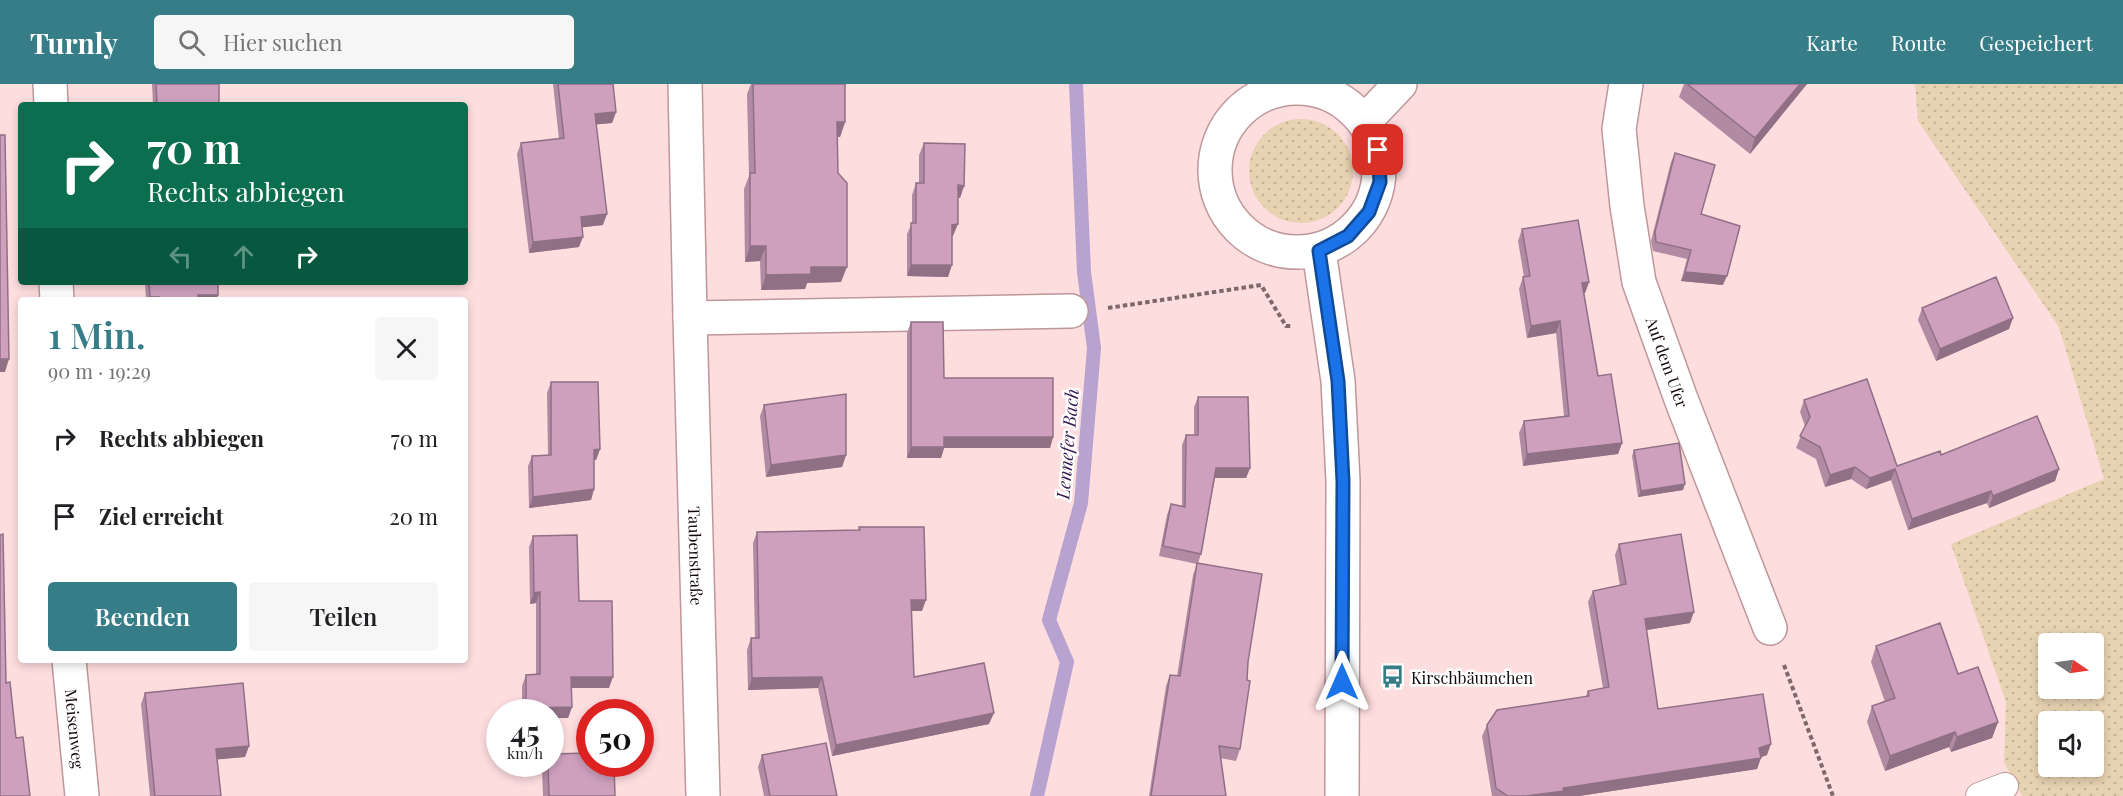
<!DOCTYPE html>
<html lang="de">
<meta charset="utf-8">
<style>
:root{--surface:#fff;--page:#f6f6f6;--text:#202124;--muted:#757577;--accent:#367d88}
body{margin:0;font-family:"Playfair Display",serif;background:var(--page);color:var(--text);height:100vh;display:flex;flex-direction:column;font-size:22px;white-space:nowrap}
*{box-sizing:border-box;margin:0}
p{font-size:20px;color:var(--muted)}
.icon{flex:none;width:33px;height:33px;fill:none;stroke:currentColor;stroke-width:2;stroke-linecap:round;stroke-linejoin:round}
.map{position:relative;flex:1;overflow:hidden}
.drawer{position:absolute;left:18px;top:213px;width:450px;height:366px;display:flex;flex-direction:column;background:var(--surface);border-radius:6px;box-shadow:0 3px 9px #0003}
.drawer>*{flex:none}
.hud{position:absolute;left:18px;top:18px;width:450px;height:183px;border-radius:6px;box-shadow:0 3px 9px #0003;background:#0b6e4f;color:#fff;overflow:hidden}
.needle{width:39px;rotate:103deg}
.buttons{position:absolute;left:2038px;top:549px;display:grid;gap:12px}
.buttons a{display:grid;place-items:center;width:66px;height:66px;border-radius:6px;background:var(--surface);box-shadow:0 3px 9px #0003;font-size:30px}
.speed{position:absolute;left:486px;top:615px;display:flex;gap:12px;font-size:30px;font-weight:700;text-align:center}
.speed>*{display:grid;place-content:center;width:78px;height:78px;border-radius:50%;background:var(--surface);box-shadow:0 3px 9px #0003;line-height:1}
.speed small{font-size:15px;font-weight:400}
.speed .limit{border:9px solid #d22;background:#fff;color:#111}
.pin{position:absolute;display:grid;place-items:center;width:51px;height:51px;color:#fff;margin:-26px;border-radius:12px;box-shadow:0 3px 9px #0006}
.me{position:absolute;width:66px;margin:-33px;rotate:0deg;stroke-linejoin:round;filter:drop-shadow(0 0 4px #0008)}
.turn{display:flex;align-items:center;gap:21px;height:126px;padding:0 30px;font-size:27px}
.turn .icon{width:78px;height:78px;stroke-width:2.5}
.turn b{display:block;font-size:42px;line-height:51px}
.lanes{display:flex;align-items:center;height:57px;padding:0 30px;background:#0003;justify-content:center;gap:30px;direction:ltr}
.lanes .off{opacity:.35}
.round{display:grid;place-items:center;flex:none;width:63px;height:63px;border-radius:6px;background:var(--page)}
.summary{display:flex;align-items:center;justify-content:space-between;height:102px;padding:0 30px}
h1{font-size:36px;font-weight:600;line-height:45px;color:var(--accent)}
.primary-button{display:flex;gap:12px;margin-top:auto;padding:12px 30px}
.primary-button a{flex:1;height:69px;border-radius:6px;background:var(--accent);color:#fff;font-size:24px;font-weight:600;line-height:69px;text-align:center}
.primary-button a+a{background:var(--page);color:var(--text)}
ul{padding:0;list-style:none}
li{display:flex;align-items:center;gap:18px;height:78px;padding:0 30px}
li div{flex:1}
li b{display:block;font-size:22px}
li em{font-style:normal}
header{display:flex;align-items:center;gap:36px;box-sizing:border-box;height:84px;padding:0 30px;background:var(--accent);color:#fff}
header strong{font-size:28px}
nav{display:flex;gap:33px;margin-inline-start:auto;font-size:21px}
.search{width:420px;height:54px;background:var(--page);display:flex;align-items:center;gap:15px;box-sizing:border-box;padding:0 21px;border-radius:6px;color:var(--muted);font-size:22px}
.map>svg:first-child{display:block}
.grass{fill:url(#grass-dots);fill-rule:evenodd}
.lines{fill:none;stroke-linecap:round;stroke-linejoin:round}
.stream{stroke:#b8a2cf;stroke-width:14}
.lane-casing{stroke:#be979a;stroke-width:28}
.street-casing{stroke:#be979a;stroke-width:36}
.secondary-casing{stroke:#be979a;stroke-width:36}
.path{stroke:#7f686a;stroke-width:4;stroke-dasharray:4.5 3;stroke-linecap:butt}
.lane{stroke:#fff;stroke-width:26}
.street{stroke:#fff;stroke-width:33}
.secondary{stroke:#fff;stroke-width:33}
.wall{fill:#b18aa3}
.shaded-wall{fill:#907085}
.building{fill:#cea0be;stroke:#907085;stroke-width:1.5}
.route-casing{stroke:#114b97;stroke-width:15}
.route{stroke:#1a73e8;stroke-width:10}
.labels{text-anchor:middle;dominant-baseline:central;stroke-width:5;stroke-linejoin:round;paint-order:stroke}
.street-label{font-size:16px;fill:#150809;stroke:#fff}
.poi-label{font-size:16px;fill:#150809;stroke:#fff;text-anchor:start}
.water-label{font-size:18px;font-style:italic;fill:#381a50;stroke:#fff}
</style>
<header>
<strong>Turnly</strong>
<div class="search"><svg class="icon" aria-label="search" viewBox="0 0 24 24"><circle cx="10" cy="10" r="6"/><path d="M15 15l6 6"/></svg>Hier suchen</div>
<nav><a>Karte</a><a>Route</a><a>Gespeichert</a></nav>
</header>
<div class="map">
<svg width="2123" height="712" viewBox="0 0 2123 712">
<defs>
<pattern id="grass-dots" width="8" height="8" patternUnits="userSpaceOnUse" patternTransform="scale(1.5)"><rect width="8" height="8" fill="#e7d2b1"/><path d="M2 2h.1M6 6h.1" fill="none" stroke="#c5b397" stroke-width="1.8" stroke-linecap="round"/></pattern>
</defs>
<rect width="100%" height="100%" fill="#fedddf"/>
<path class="grass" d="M1915,0H2123V712H2022L2004,678L2006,618L1951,460L2104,395L2059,243L1918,37ZM2049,560H2094V604H2049ZM2049,638H2094V682H2049Z
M1249 87a52 52 0 1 1 104 0a52 52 0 1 1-104 0Z"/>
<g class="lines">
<path class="stream" d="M1037,712L1067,578L1049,536L1081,419L1094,264L1084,188L1076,0"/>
<defs>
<path id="lane" d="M1979,712L2005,702"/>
<g id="street">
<path d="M50,0L51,21"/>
<path id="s1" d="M685,0L690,234L703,712"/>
<path id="s2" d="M1626,0L1619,45L1627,122L1639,198L1681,315L1770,544"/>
<path d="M56,198L57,216"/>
<path d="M690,234L1071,227"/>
<path id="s3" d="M69,576L82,712"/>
</g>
<path id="secondary" d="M1215 86a82 82 0 1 1 164 0a82 82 0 1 1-164 0Z
M1365,37L1400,0
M1319,167L1338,297L1343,397L1342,712"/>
</defs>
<use href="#lane" class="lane-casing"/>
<use href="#street" class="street-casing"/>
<use href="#secondary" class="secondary-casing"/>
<path class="path" d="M1108,224L1261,201L1286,242H1291
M1784,581L1833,712"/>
<use href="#lane" class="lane"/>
<use href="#street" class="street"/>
<use href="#secondary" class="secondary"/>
</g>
<path class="wall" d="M152,0H219V21H153Z
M553,0H613L616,28L612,39L596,40L603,141L582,143L579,163L529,169L517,70L521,59L559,55Z
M751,0H845V38L840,53H837L841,198L807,199L805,205L761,206L760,177L745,178L744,105L749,92L747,10Z
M1684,0H1807L1750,70L1679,13Z
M924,59L964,102L960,114L958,113L953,152H952L948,193L907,192V150L912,139V111L916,99H919V71Z
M1675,69L1701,130L1723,201L1681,197L1687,175L1653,167L1651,157L1671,78Z
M1522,145L1589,198L1585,209H1584L1598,292L1622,359L1618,370L1523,382L1519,349L1524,337L1564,332L1556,249L1527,254L1519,205L1523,193H1524L1518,157Z
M145,198H218V211L216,216H146Z
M1922,224L2009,245L1936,277L1918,236Z
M911,238L944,294L1053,353L1050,364H944L941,374H907V249Z
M551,298L600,365L596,376H594V405L591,416L529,424L528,382L532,372L548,371L547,309Z
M1198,313L1250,384L1246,394H1215L1201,470L1198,479L1248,578L1240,665L1236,677L1220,674L1226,712H1149L1166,602L1170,591L1177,592L1193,491L1197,480L1159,472L1167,431L1171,420L1182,423V361L1186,351H1194V323Z
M1804,316L1897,382L1941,371L2059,385L2055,397L1989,424L1987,419L1908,446L1891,396L1866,405L1851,395L1825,403L1816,375L1796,364L1805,342L1800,328Z
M764,321L846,371L842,383L766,393L760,332Z
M1634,366L1683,406L1638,413L1632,372Z
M859,443L922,527H911L914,593L989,640L832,672L818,604L748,606L747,566L751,554H755L753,459L757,448L858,446Z
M533,452L579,517L609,604H572V623L568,634H550V628H522V602L526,591H536V519L530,520L529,463Z
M1619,460L1690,539L1646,546L1658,625L1767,671L1761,673L1757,685L1579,712H1492L1482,652L1487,641L1586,612L1588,607L1603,604L1588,518L1593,507L1620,502L1615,471Z
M1876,562L1958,590L1998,638L1992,654L1951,668L1949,663L1885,687L1867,638L1872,622L1885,618L1871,578Z
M145,609L249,662L245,673L217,675L221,712H150L141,620Z
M762,671L837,712H764L758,683Z
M544,680H550L615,712H543L542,686Z"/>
<path class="shaded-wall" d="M1800,0H1807L1750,70L1755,54Z
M616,28L612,39L591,41L595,30Z
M837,38H845L840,53H831Z
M958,101L964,102L960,114L953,113Z
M607,130L603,141L577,144L581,133Z
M958,140L953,152H947L952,141Z
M583,153L579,163L529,169L533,158Z
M750,162H766L760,177L745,178Z
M911,181H952L948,193L907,192Z
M811,183H847L841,198L807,199L805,205L761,206L766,191Z
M1685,188L1727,192L1723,201L1681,197Z
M1589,198L1585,209L1578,210L1582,199Z
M198,211H218L216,216H197Z
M150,213H159L158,216H149Z
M2013,234L2009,245L1936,277L1940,265Z
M1560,237L1556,249L1527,254L1531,242Z
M0,275H9L5,288H0Z
M944,353H1053L1050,364H944L941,374H907L911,363Z
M1622,359L1618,370L1523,382L1527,370Z
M600,365L596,376H590L594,366Z
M846,371L842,383L766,393L771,381Z
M1855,383L1851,395L1825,403L1830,391Z
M1216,384H1250L1246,394H1213Z
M1895,385L1891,396L1866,405L1870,394Z
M2059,385L2055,397L1989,424L1993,412Z
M1685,400L1683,406L1638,413L1641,407Z
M594,405L591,416L529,424L533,413Z
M1991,407L1987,419L1908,446L1912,435Z
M540,508L536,519L530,520L534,509Z
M911,516H926L922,527H907Z
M1694,528L1690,539L1641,547L1645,535Z
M571,593H613L609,604H567Z
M822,593L818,604L748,606L752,594Z
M572,623L568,634H550V628H524L526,624Z
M994,629L989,640L832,672L836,661Z
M1998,638L1992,654L1951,668L1957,653Z
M1955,648L1949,663L1885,687L1890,672Z
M1771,660L1767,671L1756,675L1761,674L1757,685L1579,712H1526L1759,664Z
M249,662L245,673L212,676L216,665Z"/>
<path class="building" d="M156,0H219V21H157Z
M558,0H613L616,28L595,30L607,130L581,133L583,153L533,158L521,59L564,54Z
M753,0H845V38H837L838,89L847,99V183H811V190L766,191V162H750V89H755Z
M1687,0H1800L1755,54Z
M0,51H5L9,275H0Z
M924,59L965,60L964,102L958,101V140L952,141V181H911V139H916V99H924Z
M1675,69L1715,81L1701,130L1740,142L1727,192L1685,188L1691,166L1656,158L1655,148Z
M1578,136L1589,198L1582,199L1598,292L1611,290L1622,359L1527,370L1524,337L1569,332L1560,237L1531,242L1523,193L1530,192L1522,145Z
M1996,193L2013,234L1940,265L1922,224Z
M149,198H218V211H198V216H159V213H150Z
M911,238H943L944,294H1053V353H944V363H911Z
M1867,295L1897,382L1940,367L1941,371L2037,332L2059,385L1993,412L1991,407L1912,435L1895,385L1870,394L1855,383L1830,391L1820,363L1800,352L1810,333L1804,316Z
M551,298H598L600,365L594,366V405L533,413L532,372L551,371Z
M846,310V371L771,381L764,321Z
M1198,313H1248L1250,384H1216L1201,470L1163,462L1171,420L1185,423L1186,351H1198Z
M1679,359L1685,400L1641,407L1634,366Z
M859,443H924L926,516H911L914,593L984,579L994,629L836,661L822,593L752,594L751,554H759L757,448L860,446Z
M3,450L6,599L10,598L16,654L23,653L30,712H0V451Z
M1681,450L1694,528L1645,535L1658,625L1763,610L1771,660L1759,664L1761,674L1563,704L1564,707L1526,712H1508L1496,704L1487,641L1497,626L1589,612L1588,607L1609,603L1593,507L1626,500L1619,460Z
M577,451L579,517H612L613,593H571L572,623L526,624V591L540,590V508L534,509L533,452Z
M1197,479L1262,490L1248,578L1247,596L1250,597L1240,665L1219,662L1226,712H1151L1170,591L1180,592Z
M1940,539L1958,590L1978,583L1998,638L1957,653L1955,648L1890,672L1872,622L1895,614L1876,562Z
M243,599L249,662L216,665L221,712H155L145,609Z
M826,659L837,712H770L762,671Z
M590,669V680H614L615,712H549L548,680H550V670Z"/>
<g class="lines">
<defs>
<path id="route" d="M1342,598L1343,397L1338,297L1319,167L1348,152L1369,128L1380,98L1378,66"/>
</defs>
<use href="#route" class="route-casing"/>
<use href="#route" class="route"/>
</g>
<defs>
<symbol id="bus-bare" viewBox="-9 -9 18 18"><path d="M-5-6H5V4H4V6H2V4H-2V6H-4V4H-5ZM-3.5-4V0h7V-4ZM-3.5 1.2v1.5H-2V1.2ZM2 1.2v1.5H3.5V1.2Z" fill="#367d88" stroke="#fff" stroke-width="2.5" paint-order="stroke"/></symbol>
</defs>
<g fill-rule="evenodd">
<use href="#bus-bare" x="1376" y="576" width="33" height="33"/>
</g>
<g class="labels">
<g class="street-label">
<text stroke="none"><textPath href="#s2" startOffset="285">Auf dem Ufer</textPath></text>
<text stroke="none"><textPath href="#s1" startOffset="472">Taubenstraße</textPath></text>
<text stroke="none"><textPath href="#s3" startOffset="69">Meisenweg</textPath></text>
</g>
<g class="poi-label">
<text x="1411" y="593">Kirschbäumchen</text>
</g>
<g class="water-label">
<text transform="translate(1067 360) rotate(-85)">Lennefer Bach</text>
</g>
</g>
</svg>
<div class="buttons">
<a><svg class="needle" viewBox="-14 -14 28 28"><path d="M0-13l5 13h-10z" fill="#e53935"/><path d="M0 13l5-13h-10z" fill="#757577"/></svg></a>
<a><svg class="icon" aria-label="sound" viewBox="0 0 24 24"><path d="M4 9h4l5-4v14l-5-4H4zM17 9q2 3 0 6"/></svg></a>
</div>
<div class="speed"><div>45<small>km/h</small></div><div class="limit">50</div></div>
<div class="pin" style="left:1378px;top:66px;background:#d93025"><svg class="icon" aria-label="arrive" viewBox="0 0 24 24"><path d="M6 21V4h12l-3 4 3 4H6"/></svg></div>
<svg class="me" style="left:1342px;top:598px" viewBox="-20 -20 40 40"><path d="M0-17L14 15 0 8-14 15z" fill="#1a73e8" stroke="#fff" stroke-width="4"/></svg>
<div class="hud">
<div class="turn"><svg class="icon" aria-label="right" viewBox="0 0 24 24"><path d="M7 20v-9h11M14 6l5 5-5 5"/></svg><div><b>70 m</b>Rechts abbiegen</div></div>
<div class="lanes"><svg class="icon off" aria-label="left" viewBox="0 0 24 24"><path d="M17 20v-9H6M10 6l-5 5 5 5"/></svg><svg class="icon off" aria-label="ahead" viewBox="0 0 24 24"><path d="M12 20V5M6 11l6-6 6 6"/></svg><svg class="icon" aria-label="right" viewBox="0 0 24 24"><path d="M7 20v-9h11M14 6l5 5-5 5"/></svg></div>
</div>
<section class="drawer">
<div class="summary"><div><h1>1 Min.</h1><p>90 m · 19:29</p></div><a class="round"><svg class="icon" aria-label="close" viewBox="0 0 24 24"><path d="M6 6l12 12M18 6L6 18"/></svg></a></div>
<ul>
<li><svg class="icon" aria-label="right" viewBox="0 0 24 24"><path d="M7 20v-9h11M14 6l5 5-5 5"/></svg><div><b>Rechts abbiegen</b></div><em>70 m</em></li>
<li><svg class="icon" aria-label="arrive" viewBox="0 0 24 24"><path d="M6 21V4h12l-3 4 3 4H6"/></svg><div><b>Ziel erreicht</b></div><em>20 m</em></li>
</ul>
<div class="primary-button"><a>Beenden</a><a>Teilen</a></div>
</section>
</div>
